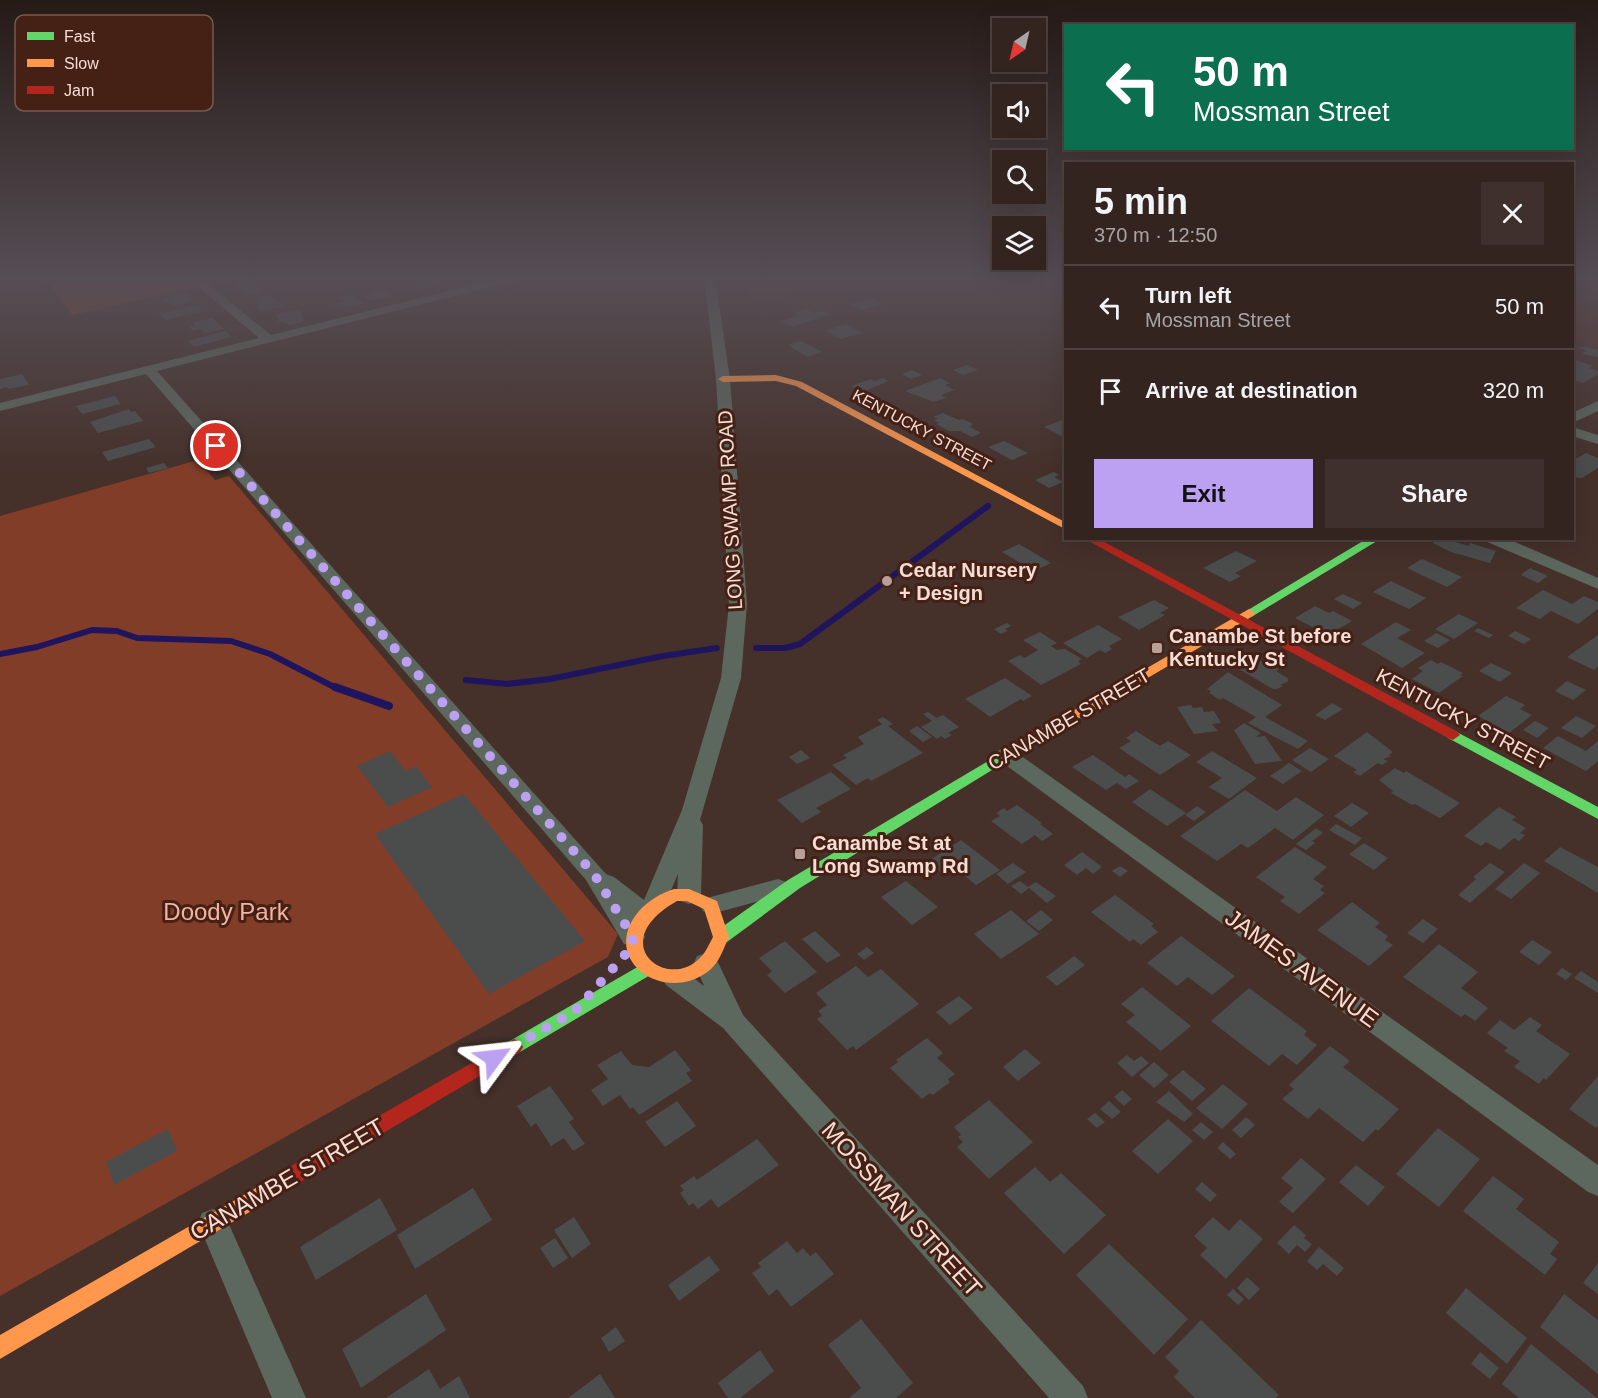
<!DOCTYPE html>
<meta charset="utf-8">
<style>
:root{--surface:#342420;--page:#3f302d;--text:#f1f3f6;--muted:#a9a4a5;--line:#4e413e;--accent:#bca0f2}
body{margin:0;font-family:Helvetica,sans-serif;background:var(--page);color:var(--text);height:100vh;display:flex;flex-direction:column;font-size:22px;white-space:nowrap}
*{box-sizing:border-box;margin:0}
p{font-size:20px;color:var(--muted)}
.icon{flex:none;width:33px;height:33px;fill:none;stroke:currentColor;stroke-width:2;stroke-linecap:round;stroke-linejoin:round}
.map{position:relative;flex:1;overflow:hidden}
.details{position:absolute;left:1064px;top:162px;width:510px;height:378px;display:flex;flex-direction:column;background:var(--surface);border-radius:0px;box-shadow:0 6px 24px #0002,0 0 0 2px var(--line)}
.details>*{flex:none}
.hud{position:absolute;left:1064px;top:24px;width:510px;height:126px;border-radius:0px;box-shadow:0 6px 24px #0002,0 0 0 2px var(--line);background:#0b6e4f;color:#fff;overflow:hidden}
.needle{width:39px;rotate:214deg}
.tools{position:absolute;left:992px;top:18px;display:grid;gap:12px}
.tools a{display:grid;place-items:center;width:54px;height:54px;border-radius:0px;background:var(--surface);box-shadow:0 6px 24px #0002,0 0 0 2px var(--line);font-size:30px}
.pin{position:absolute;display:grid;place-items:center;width:51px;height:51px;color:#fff;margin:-26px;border:3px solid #fff;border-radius:50%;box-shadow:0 2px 6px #0007}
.me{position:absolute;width:66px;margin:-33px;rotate:60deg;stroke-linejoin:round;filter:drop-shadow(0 0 4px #0008)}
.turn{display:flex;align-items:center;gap:21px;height:126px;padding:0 30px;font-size:27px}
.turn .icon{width:78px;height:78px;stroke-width:2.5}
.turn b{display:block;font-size:42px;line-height:51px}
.round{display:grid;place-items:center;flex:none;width:63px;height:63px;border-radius:0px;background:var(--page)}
.summary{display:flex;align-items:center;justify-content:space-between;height:102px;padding:0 30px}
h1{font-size:36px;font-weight:700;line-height:45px}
.primary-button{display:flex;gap:12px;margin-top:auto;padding:12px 30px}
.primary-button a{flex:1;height:69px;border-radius:0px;background:var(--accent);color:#111;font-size:24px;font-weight:700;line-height:69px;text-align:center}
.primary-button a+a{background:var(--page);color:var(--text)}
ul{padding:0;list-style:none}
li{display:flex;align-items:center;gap:18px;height:84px;padding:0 30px;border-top:2px solid var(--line)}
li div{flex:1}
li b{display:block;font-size:22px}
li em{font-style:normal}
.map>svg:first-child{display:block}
.built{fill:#582d21}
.green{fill:#823d28}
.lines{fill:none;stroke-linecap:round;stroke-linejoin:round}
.stream-far1{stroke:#1f145e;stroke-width:6}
.stream{stroke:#1f145e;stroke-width:8}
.building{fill:#4b4d4d}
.street{fill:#5c675d;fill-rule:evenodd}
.fast{fill:#63d668;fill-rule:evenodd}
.slow{fill:#ff974d;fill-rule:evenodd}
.jam{fill:#b3261e;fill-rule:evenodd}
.route{stroke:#bca0f2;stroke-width:10;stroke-dasharray:0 18}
.poi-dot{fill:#b7a098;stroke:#452015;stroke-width:2}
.labels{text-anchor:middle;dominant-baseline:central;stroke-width:6;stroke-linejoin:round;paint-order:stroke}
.far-street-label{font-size:16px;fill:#f5dcd4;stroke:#452015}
.street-label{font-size:20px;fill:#f5dcd4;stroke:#452015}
.poi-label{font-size:20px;font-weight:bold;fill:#f5dcd4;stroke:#452015;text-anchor:start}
.near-park-label{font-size:24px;fill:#f2b3a0;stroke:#452015}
.near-street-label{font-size:24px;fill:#f5dcd4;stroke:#452015}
.key{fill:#452015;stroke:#7a584e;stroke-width:1.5}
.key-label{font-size:16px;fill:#f5dcd4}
</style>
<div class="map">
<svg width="1598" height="1398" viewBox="0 0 1598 1398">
<rect width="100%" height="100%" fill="#45302a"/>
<path class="built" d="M746,277H856L750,307Z
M1572,277H1598V347L1572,339Z"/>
<path class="green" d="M44,277H244L72,315Z
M198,460L215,480L229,476L618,934L608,957L0,1296V516Z"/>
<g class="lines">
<path class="stream-far1" d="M756,648H785L800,644L988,506
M0,654L37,647L92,630L117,631L137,638L231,641L270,654L338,689
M466,680L507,684L550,679L663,656L717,648"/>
<path class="stream" d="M335,687L389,706"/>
</g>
<path class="building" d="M426,277H427L440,284L421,289L414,284L421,283L415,279Z
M248,280L264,291L248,295L236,288H239L233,283Z
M383,289L393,296L371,301L363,296Z
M179,293L189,294L194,298L190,299L193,301L175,305L163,300L169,297L168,296Z
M352,294L365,303L340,309L333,304L345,301L340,297Z
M268,295L272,297L284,306L261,311L257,307L260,306L254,301L259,300L256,298Z
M872,298L882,303L879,304H881L862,310L849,304Z
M196,305L203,311L166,320L159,314Z
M806,309L814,313L823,311L830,314L793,327L781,321L799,316L794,313Z
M300,310L304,321L302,323L289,325L284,322H279L276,314Z
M212,318L224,329L205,333L200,329L193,331L189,327L195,325L193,323Z
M846,324L862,333L841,339L825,331Z
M226,331L232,337L194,347L187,341Z
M800,341L817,349L822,352L807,357L788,345Z
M1585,346L1598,350V357L1581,354L1587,351L1579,348Z
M1573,359L1593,366L1589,368L1598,371V374L1583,383L1572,379V367L1576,365L1572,363Z
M968,365L978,370L963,375L953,370Z
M912,370L922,375L911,379L902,374Z
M22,374L29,385L8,389L7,387L0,389V379Z
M883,378L888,381L863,392L851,386L871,379L875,381Z
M940,378L950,383L945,385L954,390L941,395L946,398L934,402L905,391Z
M115,396L121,404L82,414L76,406Z
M129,409L131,412L135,411L143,421L98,433L90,422Z
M943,413L959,420L963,419L973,424L970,427L981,433L972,437L960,431H949L936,424L939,423L934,420L938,419L933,417Z
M1065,419V438L1044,427Z
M149,439L156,447L108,461L102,452Z
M1004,441L1028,453L1012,460L988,447Z
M1586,453L1598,458V468L1582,478L1572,477V461Z
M164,463L168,468L149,473L146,468Z
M1054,472L1059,475L1054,477L1063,482L1049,488L1035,480Z
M1441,538L1469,546L1470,543L1496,551L1490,563L1451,552L1433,543Z
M1019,544L1051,563L1034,571L1002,552Z
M1236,551L1257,561L1235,573L1241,576L1230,582L1203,568Z
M1422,559L1462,577L1447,587L1407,568Z
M1530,568L1548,576L1538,583L1521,575Z
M1391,581L1426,598L1409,609L1373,592Z
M1543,590L1572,604L1584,596L1598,602V609L1578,624L1551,611L1540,619L1516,608Z
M1343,594L1362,603L1353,609L1334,599Z
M1154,600L1169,608L1160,613L1165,615L1139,630L1118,617Z
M1315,606L1329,613L1333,611L1352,621L1328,635L1295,618Z
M1459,614L1478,623L1454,639L1435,629Z
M1396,622L1411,630L1397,638L1425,653L1402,668L1361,644Z
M1007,623L1011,626L1005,629L1008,631L1001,634L994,629Z
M1098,625L1122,639L1109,646L1112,649L1105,653L1100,650L1087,658L1063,643Z
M1478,628L1493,635L1489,638L1474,631Z
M1515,631L1531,639L1524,644L1508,636Z
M1040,632L1057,643L1051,646L1057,650L1065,649L1082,659L1078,661L1081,664L1041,685L1008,661L1020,655L1024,658L1038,650L1023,640Z
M1436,633L1450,640L1438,648L1424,641Z
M1598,635V667L1594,670L1567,657Z
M1258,660L1279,669L1276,671L1289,679L1287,680L1289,681L1280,685L1283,686L1277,689H1273L1239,669Z
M1431,660L1438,664L1441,662L1463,673L1460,675L1463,676L1439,693L1412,679L1423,671L1418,668Z
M1491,663L1512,673L1500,682L1479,671Z
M1228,672L1282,705L1265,717L1308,741L1298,749L1248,723L1256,717L1223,698L1220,700L1209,693L1211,691L1207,689Z
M1005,678L1032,696L1023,701L1021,699L990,717L965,699Z
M1567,681L1586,690L1573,700L1555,691Z
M1506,696L1525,705L1520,709L1532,715L1509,733L1478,716Z
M1332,703L1343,709L1325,720L1315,715Z
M1191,705L1193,708L1202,707L1204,712L1214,711L1221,723L1212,724L1218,731L1194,734L1177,707Z
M928,712L937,718L943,715L959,727L948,733L952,735L945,739L941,736L937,739L921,727L932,721L923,714Z
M1576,716L1596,726L1582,738L1561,728Z
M883,717L893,724L888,726L923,753L871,781L868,778L856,785L832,765L847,758L843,755L864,744L858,737L882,724L877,720Z
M1535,721L1549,728L1537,738L1523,730Z
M1244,723L1261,733L1256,737L1265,736L1282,761L1255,764L1234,730Z
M917,726L932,737L923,742L909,731Z
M1136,731L1160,746L1168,741L1191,755L1160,775L1119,748L1131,741L1126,738Z
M1367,732L1393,752L1389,755L1391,756L1383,759L1388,761L1382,765L1378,763L1360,776L1353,772L1357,770L1334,756Z
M1558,736L1586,751L1598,741V761L1586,771L1543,748Z
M1310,748L1329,759L1311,772L1292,760Z
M801,750L810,758L797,764L789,757Z
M390,751L406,771L416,766L432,787L388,807L357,766Z
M1212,751L1257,778L1229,799L1209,787L1222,778L1196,762Z
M1093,755L1125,777L1129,774L1139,781L1126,789L1117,783L1106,790L1072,767Z
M1289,763L1302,771L1283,784L1270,776Z
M1395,768L1404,773L1406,771L1460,803L1440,818L1415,804L1412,805L1391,793L1393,791L1379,780Z
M831,772L851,789L816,808L821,812L802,823L777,800Z
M1150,789L1186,813L1167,826L1132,802Z
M1245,790L1277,811L1296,797L1324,815L1293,840L1275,828L1248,848L1241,844L1217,861L1180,836Z
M464,794L585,941L489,994L375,834Z
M1352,803L1369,813L1351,827L1334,816Z
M1017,805L1042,823L1040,824L1053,834L1042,841L1035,835L1022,844L991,821L1000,816L996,813L1004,808L1007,811Z
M1197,806L1206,812L1194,821L1185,815Z
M1499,807L1516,817L1512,820L1526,828L1520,833L1525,835L1519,841L1514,838L1500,850L1486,842L1481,846L1464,836Z
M1336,824L1362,838L1355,845L1329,830Z
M1316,828L1323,833L1312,841L1315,843L1306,850L1296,844Z
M961,840L1000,870L976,885L955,868L944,875L927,862Z
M1364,843L1388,858L1374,870L1349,854Z
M1295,847L1327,867L1313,879L1324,886L1320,890L1325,893L1299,914L1280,901L1285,897L1256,877Z
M1560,847L1598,867V893L1544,861Z
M1082,852L1102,867L1093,874L1086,868L1077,875L1064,865Z
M1013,863L1026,872L1008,884L996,874Z
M1490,863L1505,872L1470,903L1458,895L1476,879L1473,877Z
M1524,863L1540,873L1511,899L1495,889Z
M1120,866L1128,871L1120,877L1112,871Z
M906,881L938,907L912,925L881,897Z
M1020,881L1028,887L1036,882L1056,896L1047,903L1029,888L1021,894L1011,886Z
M1115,895L1154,924L1151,926L1158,932L1141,945L1133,939L1130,942L1091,912Z
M1352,902L1380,923L1375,927L1388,936L1385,940L1393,945L1369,966L1317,930Z
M1011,910L1039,934L1001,959L974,934Z
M1041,910L1053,920L1039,931L1026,921Z
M1423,919L1438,929L1423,943L1407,933Z
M815,931L841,955L827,963L802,939Z
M1181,936L1235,976L1212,995L1188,977L1177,986L1147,963Z
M1532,940L1552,952L1539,965L1519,952Z
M785,941L817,972L785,993L767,975L772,971L759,958Z
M1439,944L1478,972L1461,988L1488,1008L1475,1021L1465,1014L1461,1017L1403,977Z
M867,947L874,953L864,960L857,954Z
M1074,956L1085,965L1057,986L1046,977Z
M856,966L868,977L881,969L919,1004L856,1050L853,1046L847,1050L817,1019L822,1016L818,1011L827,1005L816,993Z
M1562,968L1572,974L1566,980L1556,974Z
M1581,971L1598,982V993L1574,978Z
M1142,987L1191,1026L1161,1051L1126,1022L1135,1015L1121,1004Z
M1249,988L1307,1031L1304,1035L1317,1045L1297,1065L1282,1054L1269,1066L1211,1021Z
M959,996L973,1008L950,1025L936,1012Z
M1530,1017L1542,1025L1536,1031L1570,1054L1546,1080L1544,1078L1539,1084L1514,1067L1520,1061L1504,1051L1508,1048L1487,1033L1500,1020L1514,1030Z
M927,1038L943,1053L937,1058L955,1074L948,1079L950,1082L933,1095L930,1093L922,1099L890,1068L898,1062L896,1060Z
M1330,1046L1350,1061L1343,1067L1399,1109L1378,1131L1376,1129L1363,1142L1319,1108L1308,1119L1282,1099L1294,1089L1289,1085Z
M1025,1049L1041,1063L1018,1081L1003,1067Z
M675,1050L691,1070L686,1073L692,1081L639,1115L633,1107L630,1109L620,1095L603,1106L591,1090L608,1079L597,1065L621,1051L632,1065L649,1067Z
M1127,1055L1134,1061L1141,1056L1149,1063L1132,1077L1117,1063Z
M1154,1062L1169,1075L1154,1088L1139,1075Z
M1183,1070L1206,1089L1192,1101L1169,1082Z
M1598,1076V1126L1596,1128L1569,1109Z
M1223,1084L1248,1104L1222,1129L1196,1108Z
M550,1086L574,1119L569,1122L585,1144L573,1151L564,1138L551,1146L536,1123L531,1127L517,1106Z
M1122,1090L1132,1099L1124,1106L1114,1097Z
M1169,1091L1193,1114L1184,1122L1156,1102Z
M989,1100L1033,1142L989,1179L957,1147L963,1142L958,1137L961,1135L954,1127Z
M677,1101L696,1126L665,1147L645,1122Z
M1109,1101L1121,1112L1112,1119L1100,1109Z
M1095,1113L1105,1122L1097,1128L1087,1119Z
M1246,1117L1255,1125L1241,1138L1232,1130Z
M1168,1119L1193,1141L1158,1174L1132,1151Z
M1201,1122L1213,1132L1204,1140L1192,1130Z
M1438,1128L1480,1159L1439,1207L1396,1174Z
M168,1129L177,1151L114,1185L106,1162Z
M757,1139L779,1165L718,1208L711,1199L698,1209L693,1203L689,1206L680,1193L684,1190L680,1186L694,1176L697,1180Z
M1223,1142L1236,1154L1230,1159L1217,1148Z
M1301,1158L1326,1179L1293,1213L1279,1202L1293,1188L1281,1178Z
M1356,1165L1385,1187L1368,1206L1339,1182Z
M1035,1167L1050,1182L1061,1173L1106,1215L1064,1254L1004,1193Z
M1493,1176L1524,1199L1516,1209L1559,1242L1550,1254L1557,1259L1545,1275L1463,1211Z
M1202,1182L1217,1195L1210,1202L1195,1189Z
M473,1188L492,1220L415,1269L397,1235Z
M380,1198L397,1230L316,1280L300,1247Z
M574,1217L591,1244L572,1258L554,1230Z
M1213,1217L1229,1231L1240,1219L1263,1239L1226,1279L1200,1255L1207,1248L1194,1236Z
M1294,1225L1306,1235L1304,1238L1312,1244L1305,1252L1297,1245L1289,1254L1277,1243Z
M555,1238L568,1258L553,1268L540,1248Z
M787,1241L797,1253L803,1248L810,1256L816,1252L834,1274L791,1307L777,1289L769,1296L752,1273L761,1267L758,1263Z
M1109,1244L1188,1319L1154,1355L1076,1275Z
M1319,1247L1344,1268L1337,1276L1323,1264L1317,1270L1307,1261Z
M709,1256L720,1270L679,1301L668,1285Z
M1598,1263V1294L1583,1283Z
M1247,1277L1260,1289L1249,1300L1237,1288Z
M1466,1288L1527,1338L1507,1364L1446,1313Z
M1233,1289L1244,1299L1238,1305L1227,1295Z
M426,1294L446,1330L361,1388L342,1349Z
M1564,1294L1598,1320V1374L1540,1327Z
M861,1319L913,1383L896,1398H849L861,1388L828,1345Z
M1201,1320L1279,1395L1276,1398H1195L1174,1377L1179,1371L1165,1357Z
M616,1327L625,1341L609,1352L601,1338Z
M1531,1344L1597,1398H1519L1502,1384Z
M760,1350L774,1371L740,1398H728L718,1383Z
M1480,1352L1499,1368L1490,1379L1471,1364Z
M429,1369L440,1389L459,1376L470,1398H386Z
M600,1374L615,1398H568Z"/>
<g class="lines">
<path class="street" d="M505,277H524L522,279L157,371L606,874L614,877L644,900L682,810L721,678L729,604L716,379L704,277H715L730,379L747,604L741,678L700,820L703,825L701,895L697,901L689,904L681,901L677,895L678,874L663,909L656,912L653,920L645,923L634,918L645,937L642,944L633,946L624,944L586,880L146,374L0,411V403L259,338L201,289V285H209L271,335Z
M1598,401V411L1572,423V413Z
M1572,427L1598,435V444L1572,436Z
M1483,538H1506L1598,578V589L1485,541Z
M1006,748L1013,750L1598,1165V1196L1588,1192L999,760L996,755L999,750Z
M778,879L786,882L790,888L786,894L711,914L703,911L699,905L703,899Z
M706,953L715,956L743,1015L1083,1386L1088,1398H1049L723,1028L666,985L662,978L666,971C682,966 692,977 704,986L694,963L697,956Z
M213,1209L224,1213L306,1398H272L198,1223L202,1213Z"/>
<path class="fast" d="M1368,538H1382L1253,616L1249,617L1243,613Z
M1453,730L1598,807V819L1448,738L1446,735L1448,732Z
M1005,751L1012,756L1010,759L800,888L727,942L721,944L715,942L713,937L715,932L788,880Z
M646,962L652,964L655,969L652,974L520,1052L514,1055L508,1052L505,1047L508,1042Z"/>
<path class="slow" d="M776,375L802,382L1065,522V529L796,386L776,381L723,382L718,379L723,376Z
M1249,609L1255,613L1253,616L1010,759L1005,761L998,756L1000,753Z
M674,889H689L717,901L729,937C724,947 720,961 711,969C667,1007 597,961 639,911C648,901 661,893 674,889ZM677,901H687L704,909L713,937C709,944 706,952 701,957C668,993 603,943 677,901Z
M275,1177L282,1179L285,1186L282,1193L0,1359V1335Z"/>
<path class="jam" d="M1083,538H1097L1458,732L1460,735L1453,740L1448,738Z
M514,1039L520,1042L523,1047L520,1052L282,1193L275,1195L268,1193L265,1186L268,1179Z"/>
</g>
<linearGradient id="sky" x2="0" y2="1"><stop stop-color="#261a17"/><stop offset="0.59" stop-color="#564e55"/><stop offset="1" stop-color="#564e55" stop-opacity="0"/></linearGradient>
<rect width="1598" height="473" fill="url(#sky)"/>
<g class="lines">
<path class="route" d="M216,446L594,874L633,937L632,947L575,1011L494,1058"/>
</g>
<g class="poi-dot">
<circle cx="887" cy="581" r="6"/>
<rect x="1151" y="642" width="12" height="12" rx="3"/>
<rect x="794" y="848" width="12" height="12" rx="3"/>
</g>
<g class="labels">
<g class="far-street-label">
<text transform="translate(922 430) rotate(28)">KENTUCKY STREET</text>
</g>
<g class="street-label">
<text transform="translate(730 510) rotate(-93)">LONG SWAMP ROAD</text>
<text transform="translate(1069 719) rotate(-30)">CANAMBE STREET</text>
<text transform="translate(1463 719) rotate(28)">KENTUCKY STREET</text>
</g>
<g class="poi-label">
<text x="899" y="570">Cedar Nursery<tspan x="899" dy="23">+ Design</tspan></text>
<text x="1169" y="636">Canambe St before<tspan x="1169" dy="23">Kentucky St</tspan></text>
<text x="812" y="843">Canambe St at<tspan x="812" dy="23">Long Swamp Rd</tspan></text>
</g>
<g class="near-park-label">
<text x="226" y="911">Doody Park</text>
</g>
<g class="near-street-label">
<text transform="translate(1302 968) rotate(36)">JAMES AVENUE</text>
<text transform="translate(287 1179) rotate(-30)">CANAMBE STREET</text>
<text transform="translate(902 1209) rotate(48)">MOSSMAN STREET</text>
</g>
</g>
<rect x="15" y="15" width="198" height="96" rx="9" class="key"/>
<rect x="27" y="32" width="27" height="8" fill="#63d668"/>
<rect x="27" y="59" width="27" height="8" fill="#ff974d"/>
<rect x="27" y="86" width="27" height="8" fill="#b3261e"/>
<g class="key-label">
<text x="64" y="42">Fast</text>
<text x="64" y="69">Slow</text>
<text x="64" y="96">Jam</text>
</g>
</svg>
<div class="tools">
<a><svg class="needle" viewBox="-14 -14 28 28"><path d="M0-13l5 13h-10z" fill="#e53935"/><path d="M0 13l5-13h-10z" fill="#a9a4a5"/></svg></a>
<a><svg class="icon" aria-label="sound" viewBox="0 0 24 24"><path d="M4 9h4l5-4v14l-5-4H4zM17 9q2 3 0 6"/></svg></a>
<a><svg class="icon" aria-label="search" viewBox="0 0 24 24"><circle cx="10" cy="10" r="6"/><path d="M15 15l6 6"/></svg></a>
<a><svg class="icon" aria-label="layers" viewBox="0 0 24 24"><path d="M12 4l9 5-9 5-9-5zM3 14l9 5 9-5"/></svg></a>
</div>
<div class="pin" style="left:216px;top:446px;background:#d93025"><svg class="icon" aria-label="arrive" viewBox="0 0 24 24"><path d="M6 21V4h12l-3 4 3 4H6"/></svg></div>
<svg class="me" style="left:494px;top:1058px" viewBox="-20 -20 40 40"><path d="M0-17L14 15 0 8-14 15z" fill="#bca0f2" stroke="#fff" stroke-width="4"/></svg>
<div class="hud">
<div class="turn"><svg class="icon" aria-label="left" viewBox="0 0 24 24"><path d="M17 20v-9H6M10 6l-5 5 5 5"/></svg><div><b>50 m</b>Mossman Street</div></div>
</div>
<section class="details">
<div class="summary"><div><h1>5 min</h1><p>370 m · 12:50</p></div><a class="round"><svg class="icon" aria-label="close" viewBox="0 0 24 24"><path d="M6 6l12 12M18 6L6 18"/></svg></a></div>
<ul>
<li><svg class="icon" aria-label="left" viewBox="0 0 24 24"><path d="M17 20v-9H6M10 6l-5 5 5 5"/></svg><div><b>Turn left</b><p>Mossman Street</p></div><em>50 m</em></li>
<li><svg class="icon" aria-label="arrive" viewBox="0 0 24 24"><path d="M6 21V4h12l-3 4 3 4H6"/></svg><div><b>Arrive at destination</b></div><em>320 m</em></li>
</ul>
<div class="primary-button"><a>Exit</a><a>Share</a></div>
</section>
</div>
